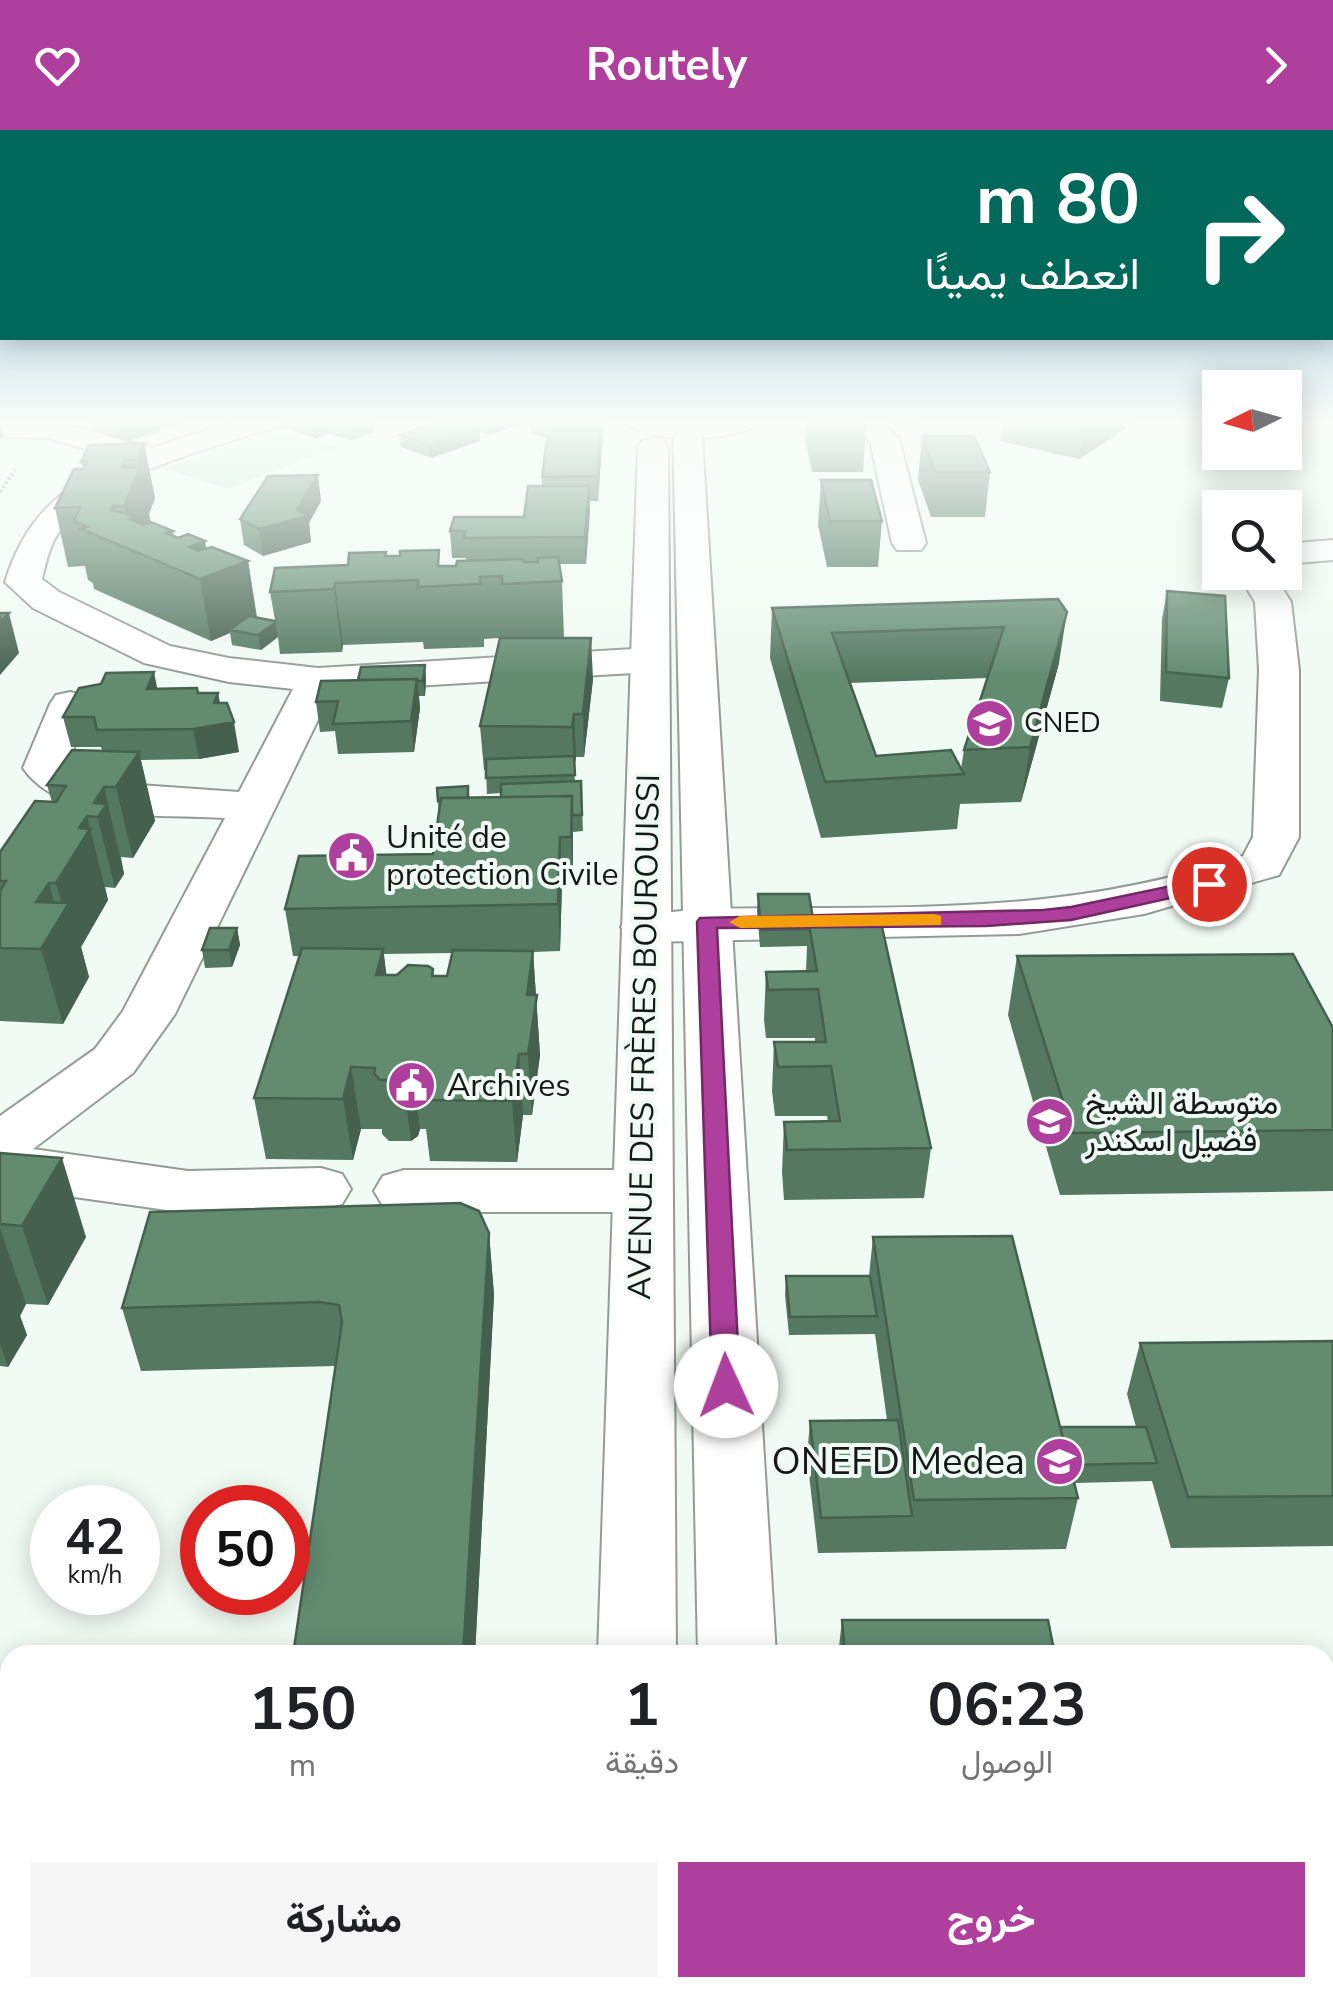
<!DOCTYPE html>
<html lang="ar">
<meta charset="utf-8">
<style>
:root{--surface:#fff;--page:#f6f6f6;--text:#202124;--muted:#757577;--accent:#af3f9c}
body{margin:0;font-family:"Nunito Sans",Vazirmatn,sans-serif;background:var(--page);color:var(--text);direction:rtl;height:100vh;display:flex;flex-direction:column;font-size:38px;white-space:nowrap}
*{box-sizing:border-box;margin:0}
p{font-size:32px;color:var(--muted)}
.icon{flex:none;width:55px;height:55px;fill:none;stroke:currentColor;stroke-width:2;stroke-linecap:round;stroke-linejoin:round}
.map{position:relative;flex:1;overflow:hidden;direction:ltr}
.panel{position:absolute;left:0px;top:1515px;width:1335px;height:352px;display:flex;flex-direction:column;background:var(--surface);border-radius:30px 30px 0 0;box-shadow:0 5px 25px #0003;direction:rtl}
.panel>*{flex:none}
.top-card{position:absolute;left:0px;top:0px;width:1335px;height:210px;box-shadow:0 5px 25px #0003;direction:rtl;background:#00695c;color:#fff;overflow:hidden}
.needle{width:65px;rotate:265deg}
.controls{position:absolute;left:1202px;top:240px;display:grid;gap:20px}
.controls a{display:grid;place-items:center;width:100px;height:100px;border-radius:0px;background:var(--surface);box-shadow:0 5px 25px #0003;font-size:50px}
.speed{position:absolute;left:30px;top:1355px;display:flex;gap:20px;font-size:50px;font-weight:700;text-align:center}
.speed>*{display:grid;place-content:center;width:130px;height:130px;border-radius:50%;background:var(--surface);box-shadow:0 5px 25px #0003;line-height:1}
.speed small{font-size:25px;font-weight:400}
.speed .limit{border:15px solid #d22;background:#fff;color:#111}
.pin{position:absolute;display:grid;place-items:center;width:85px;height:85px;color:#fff;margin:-42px;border:5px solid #fff;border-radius:50%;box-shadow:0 2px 10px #0007}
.me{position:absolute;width:110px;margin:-55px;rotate:358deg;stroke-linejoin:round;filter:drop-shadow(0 0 8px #0008)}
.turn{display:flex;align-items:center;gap:35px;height:210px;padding:0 30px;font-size:45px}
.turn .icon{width:130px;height:130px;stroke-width:2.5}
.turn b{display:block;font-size:70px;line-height:85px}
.eta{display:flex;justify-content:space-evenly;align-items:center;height:170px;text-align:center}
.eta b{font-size:60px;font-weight:700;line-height:70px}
.primary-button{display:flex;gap:20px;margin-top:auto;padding:20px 30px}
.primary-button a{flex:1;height:115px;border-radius:0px;background:var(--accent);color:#fff;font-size:40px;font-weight:700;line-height:115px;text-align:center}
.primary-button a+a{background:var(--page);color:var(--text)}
header{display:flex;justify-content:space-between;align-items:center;height:130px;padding:0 30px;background:var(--accent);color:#fff;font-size:45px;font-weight:700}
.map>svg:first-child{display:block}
.green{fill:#d1eeda}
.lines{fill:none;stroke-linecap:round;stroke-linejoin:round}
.minor-casing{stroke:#939d96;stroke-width:4}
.major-casing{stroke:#939d96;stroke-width:4}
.path{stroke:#a2aba5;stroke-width:4;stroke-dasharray:2.5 2.5;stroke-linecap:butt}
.minor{fill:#fff;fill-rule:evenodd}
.major{fill:#fff;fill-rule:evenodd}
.wall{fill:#547860;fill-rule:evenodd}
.shaded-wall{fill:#45614e}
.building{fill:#628b70;stroke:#45614e;stroke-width:2.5}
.route{fill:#af3f9c;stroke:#722965;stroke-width:2.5}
.slow{fill:#f59e0b}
.labels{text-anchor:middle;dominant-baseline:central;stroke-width:8;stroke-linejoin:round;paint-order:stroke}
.far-poi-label{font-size:28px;fill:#161a17;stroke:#f0fbf3;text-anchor:start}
.poi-label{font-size:32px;fill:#161a17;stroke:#f0fbf3;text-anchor:start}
.street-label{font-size:32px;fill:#161a17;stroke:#f0fbf3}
.near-poi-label{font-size:38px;fill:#161a17;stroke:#f0fbf3;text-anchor:end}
</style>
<header><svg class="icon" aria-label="forward" viewBox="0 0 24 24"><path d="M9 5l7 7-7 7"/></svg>Routely<svg class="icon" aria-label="heart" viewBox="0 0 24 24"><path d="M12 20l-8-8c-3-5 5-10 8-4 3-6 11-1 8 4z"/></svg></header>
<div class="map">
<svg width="1333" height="1866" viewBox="0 0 1333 1866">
<rect width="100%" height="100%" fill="#f0fbf3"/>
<path class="green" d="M276,299L337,317L228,359L164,339Z"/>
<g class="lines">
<defs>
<path id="minor" d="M0,289L48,290L152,318L242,289H286L282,295C215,317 115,340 66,393C51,409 47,428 42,449L59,462L170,516L229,528L318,538L650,518L664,522L669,530L664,538L650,542L332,561L175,884L133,943L33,1019L188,1041L321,1038L342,1044L351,1059L342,1074L321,1080L188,1083L60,1065L0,1051V986L95,919L123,881L225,688C164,684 62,694 23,638L50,574L56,565L70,562L84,565L90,574L68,634L96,652L239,662L293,559L229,552L144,533L33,478L5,452C25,387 62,355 124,329L47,308L0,307Z
M621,289H762C743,315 640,314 621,289Z
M836,289H877L899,309L926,413L921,420H897L892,413L870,311Z
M1333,410V430L1285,434V414Z
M1237,442H1272L1291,472L1299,540V707L1279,745L1144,784L1019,804L646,812L629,807L621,797L629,787L699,779C890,775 1058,789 1243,726L1253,707L1259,540L1255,472Z
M404,1040H640L661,1046L670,1061L661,1076L640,1082H404L383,1076L374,1061L383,1046Z
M0,1757L10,1761V1858H67L69,1866H0Z"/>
<path id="major" d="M673,289H701L776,1525H698Z
M653,308L664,311L668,317L676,1525H598L638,317L642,311Z
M589,1858H681V1866H589Z
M705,1858H797V1866H705Z"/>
</defs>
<use href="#minor" class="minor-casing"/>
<use href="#major" class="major-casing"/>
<path class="path" d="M0,362L16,338"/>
<use href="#minor" class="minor"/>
<use href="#major" class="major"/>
</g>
<path class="wall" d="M90,289H187L188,291L127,312L92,300Z
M281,289H373L374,302L351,310L329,304L316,308L282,298Z
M465,289H604L598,371H590L586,434H560L562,451L564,508L593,549L584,627H576L574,639L575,651H581L583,701L573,702V753H562L560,821L533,822L540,925L532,985H523L517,1032L430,1031L426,999H420L418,1006L411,1011H389L382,1004V999H361L353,1030L266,1029L254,968L300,826H293L285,779L433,724L439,684L437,658L468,668L501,667V663L487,664L486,640H484L480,596L499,508L484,509V517L424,519L423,512L343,515L342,522L280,524L278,507L261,520L232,515L230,503L211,511L94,459L93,453L88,450L85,436L68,437L55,378L83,339L81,332L144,313L155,368L149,384L151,392L173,401L174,407L206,419L248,431L257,487L275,490L270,462L348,435L386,426L440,436H456L466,431V428H452L450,401L524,387L542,356V347L547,308L531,304V291L490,305L480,301V311L431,328L401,317L400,305L465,294ZM452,823L447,846H434L433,839L397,845H386L384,824Z
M806,289H863L866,298L863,342H812L805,309Z
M888,289H917L916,294L893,295Z
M1003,289H1141L1079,329L1000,311Z
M922,306L990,342L985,387H931L918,350Z
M821,350L882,391L878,437H827L818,395Z
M321,371L309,393L311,412L263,426L244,415L240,389Z
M1167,461L1229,548L1222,578L1160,571L1162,489Z
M1058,469L1059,533L1021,672L960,674L957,699L821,708L770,528L772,478ZM987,548L964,620L961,639L876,626L850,553Z
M425,535L426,550L425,566H419L420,578L414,622L338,624L335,601L320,602L316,572L358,550Z
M157,559L198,563H218L220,573L239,622L199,629L141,630L155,691L133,728L121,727L124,744L115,758L105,757L108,770L81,817L89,847L63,894L0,891V722L52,672L47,655L102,621L101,617H71L63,587Z
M758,764L813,789L931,1018L924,1068L784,1070L782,1042L784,992H828L827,986H775L772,961L774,912H815V908H766L764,890L766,842L806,841L807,816L760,817L757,781Z
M237,798L240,815L232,837L205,838L202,820Z
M1017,826L1333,898V1061L1060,1065L1008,885Z
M0,1023L86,1107L48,1175L26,1174L20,1186L27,1205L8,1237L0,1236Z
M489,1103L494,1165L475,1525H293L336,1236L141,1241L122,1178Z
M873,1107L1060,1297H1136L1127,1264L1140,1213L1333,1211V1416L1171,1418L1152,1351L1075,1353L1078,1368L1066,1419L818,1423L807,1327L810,1291L887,1290L875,1204L789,1205L785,1165L786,1146H869Z
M842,1490L1055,1525H838Z
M1325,1564H1333V1763H1325Z
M883,1858H1138L1140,1866H884Z"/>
<path class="shaded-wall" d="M0,289L4,305L0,311Z
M122,289H187L188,291L127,312Z
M314,289H327L329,304L316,308Z
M349,289H373L374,302L351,310Z
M489,289H531V291L490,305Z
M601,289H604V298L601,319Z
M1085,289H1141L1079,329Z
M479,298L480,311L431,328L429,315Z
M600,300L601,325L598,371V346Z
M144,313L155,368L149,384L151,394L133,421L124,376L122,338L125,331L131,359L139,340L137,330Z
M318,345L321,371L309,393L311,412L263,426L259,399L297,380Z
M589,356L590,382L586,434L585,407Z
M205,411L211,445L248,431L257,492L229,500L230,503L211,511L200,449L189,417Z
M335,453L343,515L342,522L334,459Z
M1067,482L1059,533L1021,672L1030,617Z
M9,483L19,523L0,545V492Z
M275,493L278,507L261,520L258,505Z
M591,508L593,549L584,627L583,584Z
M425,535L426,550L425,566L423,551Z
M154,542L160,572L147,559Z
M417,549L420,578L414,622L411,591Z
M218,563L223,593L234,592L239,622L199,629L193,599L214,573Z
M574,584L576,627L574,640L572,597Z
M139,622L155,691L133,728L116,657Z
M104,657L124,744L115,758L94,673Z
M572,666L573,710V753L571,707Z
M87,686L108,770L81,817L89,847L63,894L41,819L36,772L49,753L59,790L64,782L56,753L79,698Z
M560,707L562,753L560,821L558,774Z
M237,798L240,815L232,837L229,820Z
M383,819L391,878L376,845Z
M533,821L540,925L532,985L528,924L527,865Z
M519,924L523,985L517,1032L512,971Z
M351,937L361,999L353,1030L343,969Z
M412,938L420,999L418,1006L411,1011L403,950Z
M62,1028L86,1107L48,1175L22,1096Z
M0,1098L26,1174L20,1186L27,1205L8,1237L0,1214Z
M489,1103L494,1165L475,1525H463Z
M428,1858H436V1866H428Z"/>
<path class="building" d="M447,289H452L479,298L429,315L400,305Z
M553,289H601L600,295H553Z
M812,289H863L866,298L815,299Z
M600,300L598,346L542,347L548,301Z
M922,306H974L990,342H935Z
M144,313L137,330L125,331L122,338L140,337L124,376H113L111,380L138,387L130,389L143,395L151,392L173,401L166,403L178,408L188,404L205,411L189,417L198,421L212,417L248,431L200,449L81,399L87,397L74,391L80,377L55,378L74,339H84L87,332H81L89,315Z
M318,345L297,380L308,386L259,399L240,389L268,346Z
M821,350H871L882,391H830Z
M528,356H589L585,407L464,408L465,401H450L454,387H524Z
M439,420L438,436H456L457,431L523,429L524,432H538V428L558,427L562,451L502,454V446L480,447V454L418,457V450L335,453L334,459L270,462L275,438L348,435L349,423L386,422L385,426H400V421Z
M1167,461L1225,466L1229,548L1166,542Z
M1058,469L1067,482L1030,617L964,620L1004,497L832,503L876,626L951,620L964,644L825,652L772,478Z
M0,483H9L0,492Z
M249,486L275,491V493L258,505L229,500Z
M500,508H591L583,584H574L572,597L480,596Z
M425,535L423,551H417V549L358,550L361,537Z
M154,542L147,559L197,558L198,563H218L214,573H227L234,592L193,599L97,600L94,587H63L79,558L101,554L106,543Z
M417,549L411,591L333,594L338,571L316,572L321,551Z
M72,620L139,622L116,657H104L94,673L107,674L98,687L87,686L79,698L90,699L56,753H49L36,772L69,773L41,819L0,818V761L6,751H0V722L35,671L56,672L66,656L47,655Z
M574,626L575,645L486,648V629Z
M581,651L582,685H572V666L501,667V654Z
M468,656V668H441V670L438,671L437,658Z
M572,666L571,707H560L558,774L285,779L299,726L433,724L441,668Z
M758,764H809L813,789H808V799L761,800Z
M880,788L931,1018L787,1020L784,992L840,991L831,936L778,937L774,912H826L818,859L768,860L766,842L817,841L808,789Z
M210,798H237L229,820H202Z
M302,818L383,819L376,845H397L408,835L428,836L433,839L432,846H447L453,820L533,821L527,865H537L528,924H519L512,971L422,970L429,938H412L411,945L403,950H380L374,943L375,938L351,937L343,969L254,968Z
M1293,824L1333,898V1000L1073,1003L1017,826Z
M0,1023L62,1028L22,1096L0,1094Z
M460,1073L479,1081L489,1103L463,1525H293L342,1192L339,1175L320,1172L122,1178L150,1082Z
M1012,1106L1078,1368L914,1370L873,1107Z
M786,1146H870L877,1186L790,1187Z
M1333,1211V1366L1188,1367L1140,1213Z
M898,1290L912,1386L821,1388L810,1291Z
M1060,1297H1146L1157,1333L1070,1335Z
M842,1490H1048L1055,1525H845Z
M1325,1564H1333V1729H1325Z
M289,1858H428V1866H289Z
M892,1858H1138L1140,1866H893Z"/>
<linearGradient id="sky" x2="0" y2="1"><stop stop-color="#7cadc2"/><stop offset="0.53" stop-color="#f8fdfa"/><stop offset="1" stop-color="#f8fdfa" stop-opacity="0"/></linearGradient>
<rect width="1333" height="550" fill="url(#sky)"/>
<path class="route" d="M1209,748L1219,754L1216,758L1071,790L1043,792L986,796L717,798L740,1256L736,1264L726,1267L716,1264L712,1256L697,792L700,788L1043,780L1071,777Z"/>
<path class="slow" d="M934,784L941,786V795L740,798L729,792L740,786Z"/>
<defs>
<symbol id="university-disc" viewBox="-11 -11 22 22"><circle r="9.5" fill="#af3f9c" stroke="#f0fbf3"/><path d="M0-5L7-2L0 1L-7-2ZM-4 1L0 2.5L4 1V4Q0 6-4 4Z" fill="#fff"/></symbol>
<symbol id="civic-disc" viewBox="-11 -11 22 22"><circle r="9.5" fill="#af3f9c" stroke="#f0fbf3"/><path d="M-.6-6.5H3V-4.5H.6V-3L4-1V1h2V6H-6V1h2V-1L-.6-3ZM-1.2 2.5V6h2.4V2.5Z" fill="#fff"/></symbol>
<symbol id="school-disc" viewBox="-11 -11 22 22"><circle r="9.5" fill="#af3f9c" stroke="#f0fbf3"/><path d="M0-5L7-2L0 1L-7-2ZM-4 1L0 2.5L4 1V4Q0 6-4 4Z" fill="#fff"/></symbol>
</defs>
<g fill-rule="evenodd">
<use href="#university-disc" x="962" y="566" width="55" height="55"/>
<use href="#civic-disc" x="324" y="698" width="55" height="55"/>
<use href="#civic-disc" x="384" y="928" width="55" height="55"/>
<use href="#school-disc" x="1022" y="964" width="55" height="55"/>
<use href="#university-disc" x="1032" y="1304" width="55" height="55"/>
</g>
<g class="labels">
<g class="far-poi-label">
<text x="1024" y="593">CNED</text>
</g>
<g class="poi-label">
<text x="386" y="707">Unité de<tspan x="386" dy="37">protection Civile</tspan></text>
<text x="447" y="955">Archives</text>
<text x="1085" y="973">متوسطة الشيخ<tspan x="1085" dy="37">فضيل اسكندر</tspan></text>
</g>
<g class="street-label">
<text transform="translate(644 907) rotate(-89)">AVENUE DES FRÈRES BOUROUISSI</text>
</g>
<g class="near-poi-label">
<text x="1025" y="1331">ONEFD Medea</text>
</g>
</g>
</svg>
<div class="controls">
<a><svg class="needle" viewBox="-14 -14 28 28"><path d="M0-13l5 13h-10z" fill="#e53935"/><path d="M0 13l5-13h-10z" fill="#757577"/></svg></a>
<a><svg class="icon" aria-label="search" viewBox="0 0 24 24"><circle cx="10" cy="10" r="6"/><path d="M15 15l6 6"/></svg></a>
</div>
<div class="speed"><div>42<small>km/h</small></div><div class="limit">50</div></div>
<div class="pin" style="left:1209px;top:754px;background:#d93025"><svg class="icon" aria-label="arrive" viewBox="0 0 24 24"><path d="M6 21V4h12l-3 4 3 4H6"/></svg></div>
<svg class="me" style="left:726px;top:1256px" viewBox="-20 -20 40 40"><circle r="19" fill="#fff"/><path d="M0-13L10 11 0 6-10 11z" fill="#af3f9c"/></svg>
<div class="top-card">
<div class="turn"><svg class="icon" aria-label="right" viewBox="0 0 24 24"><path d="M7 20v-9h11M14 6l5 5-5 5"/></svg><div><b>80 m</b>انعطف يمينًا</div></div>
</div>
<section class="panel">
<div class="eta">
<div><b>06:23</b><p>الوصول</p></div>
<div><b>1</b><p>دقيقة</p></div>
<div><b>150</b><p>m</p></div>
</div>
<div class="primary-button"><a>خروج</a><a>مشاركة</a></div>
</section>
</div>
